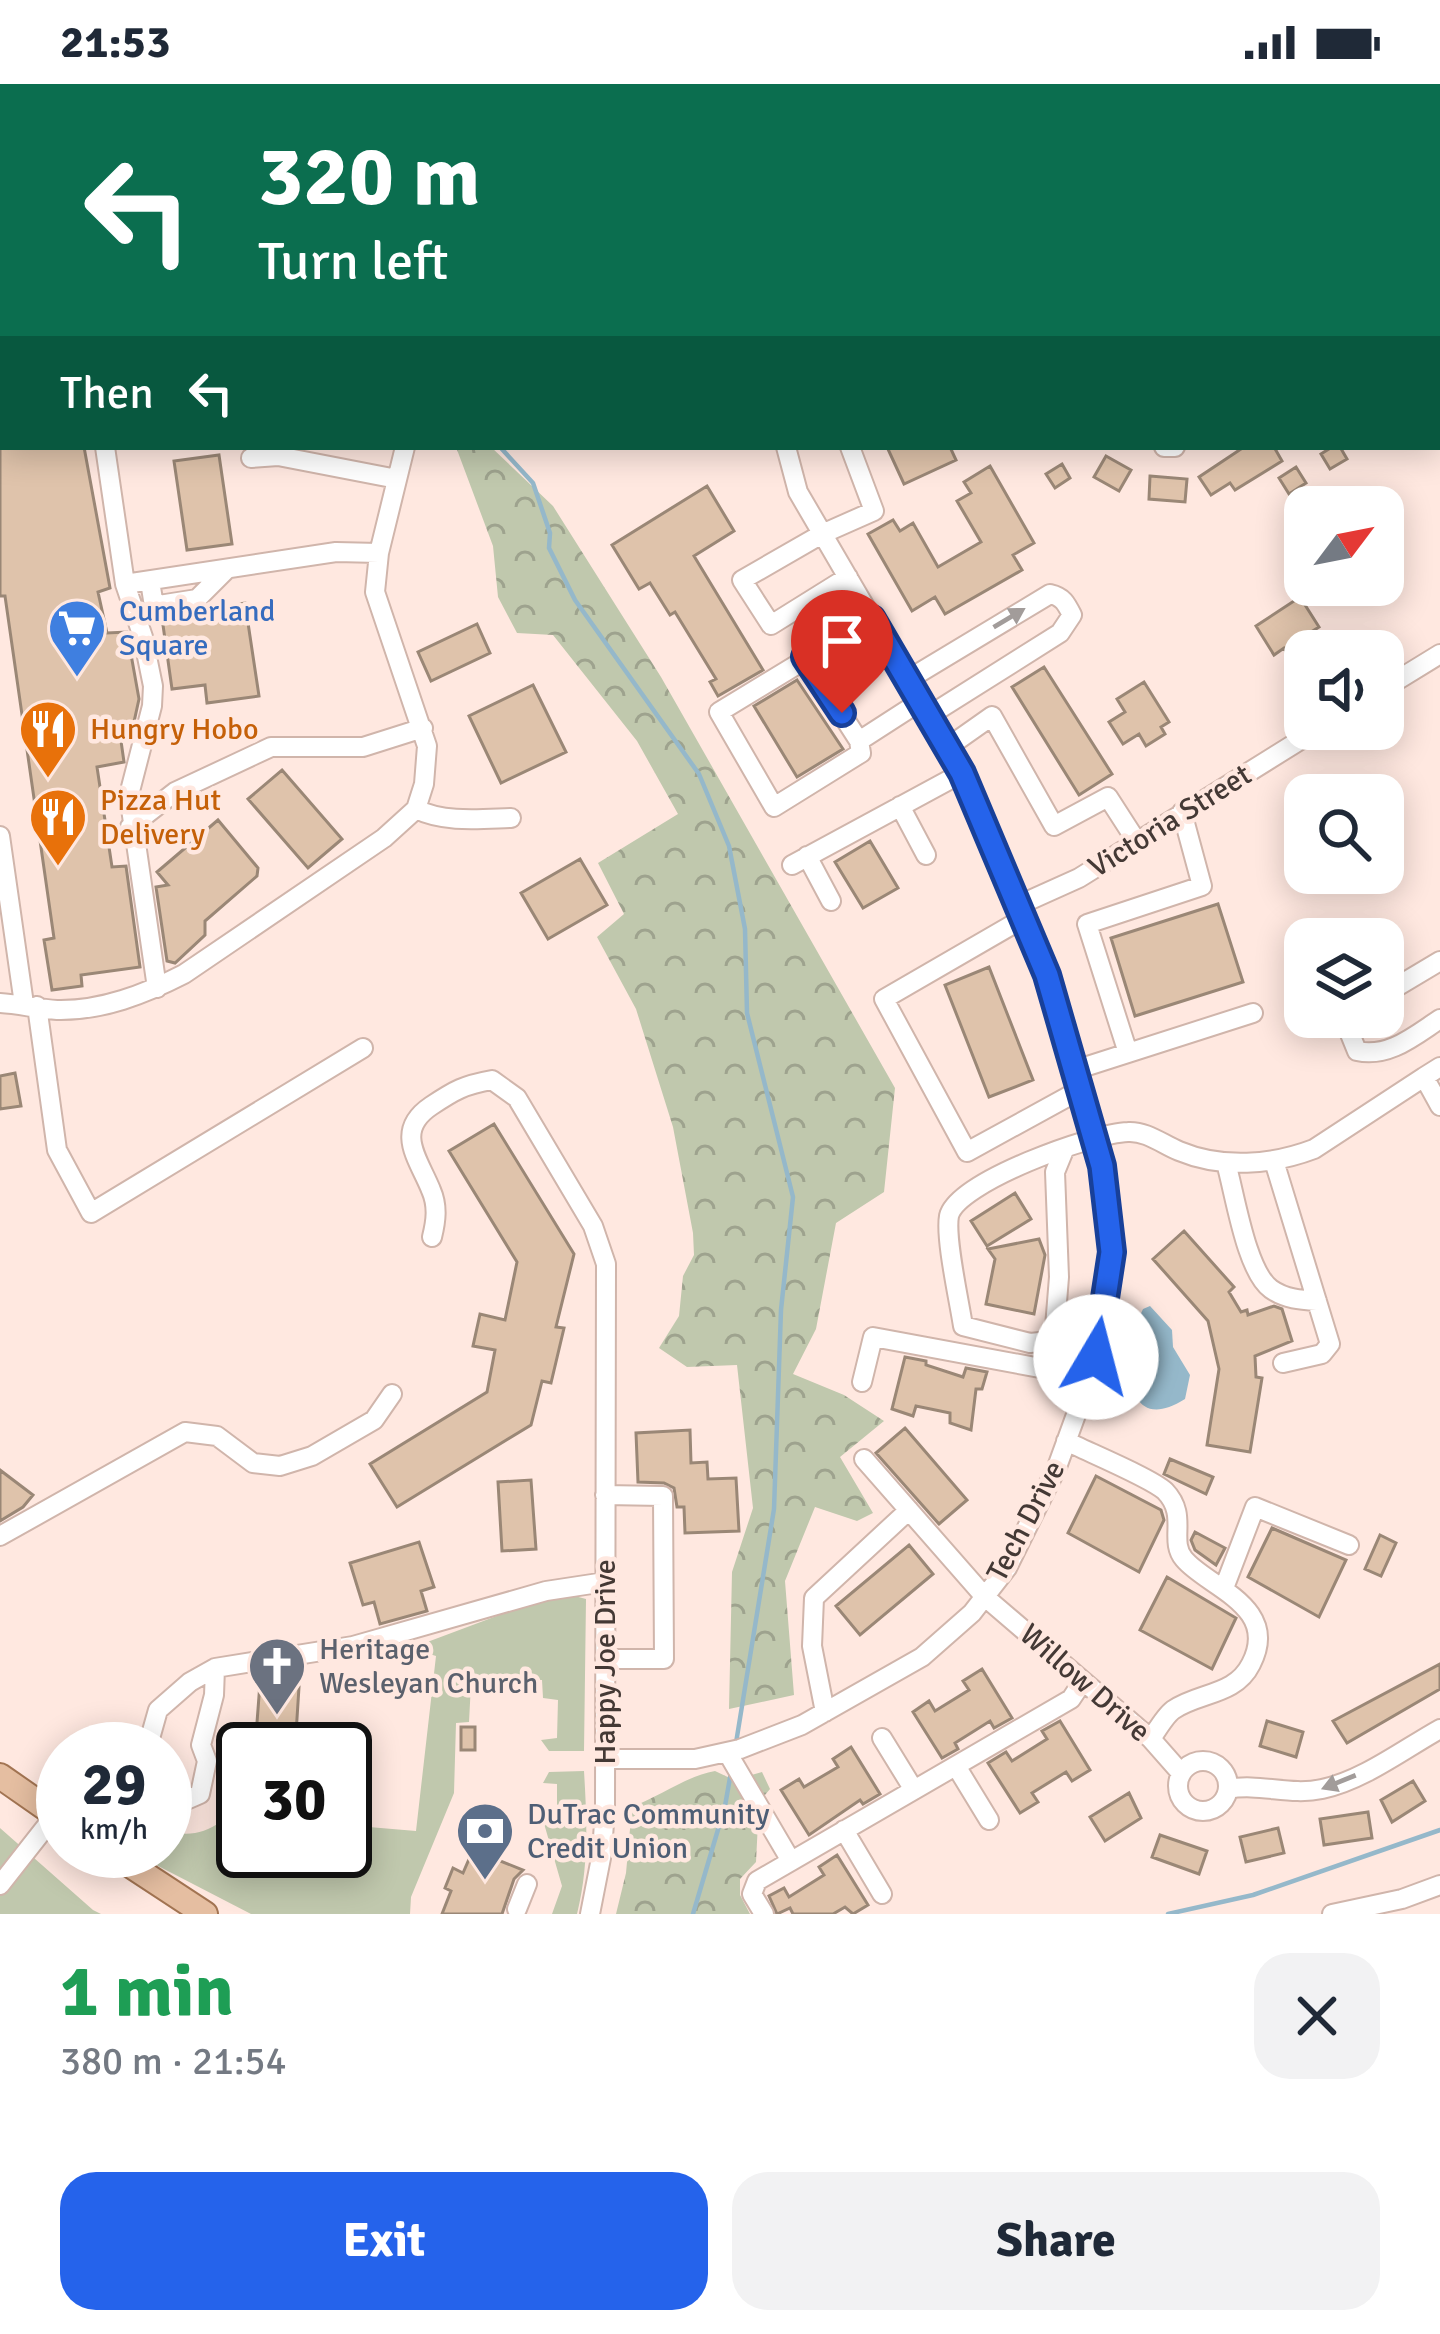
<!DOCTYPE html>
<meta charset="utf-8">
<style>
:root{--surface:#fff;--page:#f2f2f3;--text:#1f2937;--muted:#747a83;--accent:#2563eb}
body{margin:0;font-family:Signika,sans-serif;background:var(--page);color:var(--text);height:100vh;display:flex;flex-direction:column;font-size:45px;white-space:nowrap}
*{box-sizing:border-box;margin:0}
p{font-size:39px;color:var(--muted)}
.icon{flex:none;width:66px;height:66px;fill:none;stroke:currentColor;stroke-width:2;stroke-linecap:round;stroke-linejoin:round}
.map{position:relative;height:1830px;overflow:hidden}
.sheet{display:flex;flex-direction:column;background:var(--surface);flex:1}
.sheet>*{flex:none}
.hud{position:absolute;left:0px;top:0px;width:1440px;height:366px;box-shadow:0 6px 30px #0003;background:#0b6e4f;color:#fff;overflow:hidden}
.needle{width:78px;rotate:58deg}
.buttons{position:absolute;left:1284px;top:402px;display:grid;gap:24px}
.buttons a{display:grid;place-items:center;width:120px;height:120px;border-radius:24px;background:var(--surface);box-shadow:0 6px 30px #0003;font-size:60px}
.speed{position:absolute;left:36px;top:1638px;display:flex;gap:24px;font-size:60px;font-weight:700;text-align:center}
.speed>*{display:grid;place-content:center;width:156px;height:156px;border-radius:50%;background:var(--surface);box-shadow:0 6px 30px #0003;line-height:1}
.speed small{font-size:30px;font-weight:400}
.speed .limit{border:6px solid #111;border-radius:18px;background:#fff;color:#111}
.pin{position:absolute;display:grid;place-items:center;width:102px;height:102px;color:#fff;margin:-123px -51px;border-radius:50% 50% 50% 0;rotate:-45deg;box-shadow:0 0 12px #0007}
.pin .icon{rotate:45deg}
.me{position:absolute;width:132px;margin:-66px;rotate:8deg;stroke-linejoin:round;filter:drop-shadow(0 0 9px #0008)}
.turn{display:flex;align-items:center;gap:42px;height:252px;padding:0 60px;font-size:54px}
.turn .icon{width:156px;height:156px;stroke-width:2.5}
.turn b{display:block;font-size:84px;line-height:102px}
.then{display:flex;align-items:center;height:114px;padding:0 60px;background:#0003;gap:24px;font-size:45px}
.round{display:grid;place-items:center;flex:none;width:126px;height:126px;border-radius:36px;background:var(--page)}
.head{display:flex;align-items:center;justify-content:space-between;height:204px;padding:0 60px}
h1{font-size:72px;font-weight:700;line-height:90px;color:#1e9e55}
.cta{display:flex;gap:24px;margin-top:auto;padding:24px 60px}
.cta a{flex:1;height:138px;border-radius:36px;background:var(--accent);color:#fff;font-size:48px;font-weight:700;line-height:138px;text-align:center}
.cta a+a{background:var(--page);color:var(--text)}
.status{display:flex;justify-content:space-between;align-items:center;height:84px;padding:0 60px;background:var(--surface);direction:ltr}
.status svg{height:33px;fill:currentColor}
.map>svg:first-child{display:block}
.grass{fill:#c0c8ad}
.forest{fill:url(#forest-crowns)}
.park{fill:url(#park-dots)}
.water{fill:#95b8ca}
.lines{fill:none;stroke-linecap:round;stroke-linejoin:round}
.stream{stroke:#95b8ca;stroke-width:4.5}
.building{fill:#dfc3ab;stroke:#9a8776;stroke-width:3}
.minor-casing{stroke:#d0b5ab;stroke-width:22}
.major-casing{stroke:#a27452;stroke-width:28}
.minor{stroke:#fff;stroke-width:18}
.major{stroke:#e5bea1;stroke-width:24}
.oneway{fill:#a29c9a}
.route-casing{stroke:#184099;stroke-width:30}
.route{stroke:#2563eb;stroke-width:21}
.labels{text-anchor:middle;dominant-baseline:central;stroke-width:9;stroke-linejoin:round;paint-order:stroke}
.shop-label{font-size:30px;fill:#366cbe;stroke:#ffe8e0;text-anchor:start}
.food-label{font-size:30px;fill:#c56008;stroke:#ffe8e0;text-anchor:start}
.street-label{font-size:30px;fill:#443935;stroke:#ffe8e0}
.worship-label{font-size:30px;fill:#5b616d;stroke:#ffe8e0;text-anchor:start}
.service-label{font-size:30px;fill:#4e5e75;stroke:#ffe8e0;text-anchor:start}
</style>
<div class="status"><b>21:53</b><svg viewBox="0 0 49 12"><path d="M0 12V9h3v3zM5 12V6h3v6zM10 12V3h3v9zM15 12V0h3v12zM26 1h20v11H26zM47 4h2v5h-2z"/></svg></div>
<div class="map">
<svg width="1440" height="1830" viewBox="0 0 1440 1830">
<defs>
<pattern id="forest-crowns" width="20" height="18" patternUnits="userSpaceOnUse" patternTransform="scale(3)"><rect width="20" height="18" fill="#c0c8ad"/><path d="M2 6a3 3 0 1 1 6 0M12 15a3 3 0 1 1 6 0" fill="none" stroke="#9ea38e"/></pattern>
<pattern id="park-dots" width="8" height="8" patternUnits="userSpaceOnUse" patternTransform="scale(3)"><rect width="8" height="8" fill="#c0c8ad"/><path d="M2 2h.1M6 6h.1" fill="none" stroke="#9ea38e" stroke-width="1.8" stroke-linecap="round"/></pattern>
</defs>
<rect width="100%" height="100%" fill="#ffe8e0"/>
<path class="grass" d="M571,1511L586,1515L584,1667H549L541,1656L557,1654L558,1616L543,1614L542,1596L494,1595L492,1602L471,1600L469,1638L456,1639L454,1709L411,1813L410,1830H251L135,1770L165,1767V1745C195,1759 231,1740 243,1709V1767H345V1741L416,1747L436,1572L423,1568L422,1560L518,1524Z
M584,1687C587,1737 589,1781 577,1830H552L562,1802L543,1736L557,1732V1700L543,1699L549,1688Z
M0,1744L93,1826L101,1830H0Z"/>
<path class="forest" d="M456,363H491L553,422L661,593L895,1004L884,1108L836,1139L816,1245L793,1290L844,1311L884,1337L840,1373L873,1429L857,1437L815,1423L785,1497L794,1611L729,1625L732,1488L753,1424L737,1281L687,1283L659,1264L679,1232L683,1192L694,1171L693,1149L673,1043L636,925L597,853L624,830L598,779L678,730L637,657L553,551L517,549L498,513L493,462Z
M715,1687L734,1696L762,1688L770,1705L759,1718L756,1778L740,1795V1811L750,1830H616L626,1789L632,1723C660,1712 689,1691 715,1687Z"/>
<path class="park" d="M230,0H460L461,3H229Z"/>
<path class="water" d="M1150,1222L1172,1246L1173,1263L1190,1291L1185,1315C1118,1357 1125,1261 1143,1225Z"/>
<g class="lines">
<path class="stream" d="M500,363L533,399L550,449L549,464L575,516L699,690L729,762L745,845L747,929L793,1113L781,1226L774,1425L736,1659
M693,1830L725,1722L731,1688
M1168,1830L1253,1811L1440,1746"/>
</g>
<path class="building" d="M0,363H84L110,504L98,508L107,549L127,548L139,615L132,647L120,650L124,678L97,683L112,783L126,782L140,883L81,891L82,902L52,906L44,856L54,854L5,512H0Z
M887,363H950L956,376L904,400Z
M1244,363H1274L1282,377L1235,406L1230,399L1211,411L1199,393Z
M1332,363H1340L1347,375L1330,385L1321,370Z
M219,371L232,460L187,466L174,377Z
M1106,372L1131,386L1119,407L1094,393Z
M1062,380L1070,394L1055,404L1046,390Z
M990,382L1034,459L1013,471L1022,486L945,530L935,513L912,527L868,450L893,436L900,447L913,439L938,483L981,458L957,417L971,409L964,398Z
M1296,383L1306,399L1289,410L1279,394Z
M1150,392L1187,395L1185,418L1149,415Z
M707,402L734,447L694,472L763,586L718,612L710,598L716,595L675,528L670,531L650,499L639,505L612,461Z
M1300,513L1319,543L1308,550L1314,559L1291,574L1284,564L1274,571L1256,542Z
M245,519L259,612L207,619L205,601L172,605L162,534Z
M477,540L490,569L431,597L418,568Z
M1044,583L1112,690L1079,711L1012,603Z
M797,596L843,665L797,693L754,622Z
M1144,598L1169,638L1161,643L1165,650L1146,662L1139,650L1123,660L1109,638L1125,628L1117,615Z
M533,601L566,668L501,699L469,632Z
M282,686L342,755L308,784L248,715Z
M218,736L258,784L257,792L205,837V851L175,879L167,877L156,803L168,801L157,788Z
M870,757L898,804L863,824L835,778Z
M580,775L607,821L548,855L521,809Z
M1218,820L1243,898L1135,932L1111,854Z
M989,883L1033,996L989,1013L945,901Z
M15,989L21,1022L0,1025V992Z
M494,1040L574,1170L556,1243L564,1244L551,1299L542,1297L531,1341L397,1423L370,1380L487,1308L495,1266L473,1262L480,1230L505,1236L517,1178L449,1067Z
M1015,1109L1031,1135L987,1162L971,1137Z
M1184,1147L1234,1203L1229,1208L1241,1228L1247,1226L1248,1231L1274,1222L1282,1225L1292,1257L1255,1272L1256,1293L1262,1294L1250,1368L1207,1361L1219,1285L1208,1237L1153,1175Z
M1039,1155L1045,1171L1034,1230L986,1220L995,1175L988,1165Z
M905,1273L926,1277V1281L963,1293L966,1284L987,1288L982,1305H976L971,1346L950,1339V1329L916,1322L913,1332L892,1325Z
M905,1344L967,1416L939,1440L876,1369Z
M690,1346L691,1379L707,1378L708,1395L736,1394L739,1447L685,1449L684,1423H677L674,1404L664,1399L638,1398L636,1349Z
M1170,1375L1213,1393L1206,1410L1164,1390Z
M0,1386L33,1411L23,1423L0,1437Z
M1096,1392L1161,1426L1164,1436L1139,1488L1068,1449Z
M531,1396L536,1465L502,1467L498,1398Z
M1272,1444L1346,1476L1319,1533L1248,1493Z
M1195,1448L1225,1464L1216,1481L1195,1466L1191,1456Z
M1380,1451L1396,1459L1381,1492L1365,1485Z
M419,1458L434,1503L421,1507L427,1527L380,1540L374,1518L363,1521L350,1479Z
M909,1461L933,1490L860,1551L836,1522Z
M1167,1493L1236,1534L1212,1585L1140,1546Z
M1440,1580V1605L1347,1659L1333,1637Z
M982,1585L1012,1634L994,1644L990,1637L955,1659L958,1665L942,1674L913,1628L929,1617L935,1627L969,1606L963,1597Z
M271,1589L293,1591L292,1603H299L296,1650L316,1652L315,1665H255L260,1599L270,1600Z
M1060,1637L1090,1686L1072,1697L1066,1688L1032,1709L1038,1718L1020,1729L988,1679L1006,1668L1012,1677L1047,1655L1042,1647Z
M1267,1637L1303,1648L1296,1673L1260,1662Z
M461,1643H475V1666H461Z
M851,1663L880,1710L863,1720L860,1716L809,1751L781,1706L799,1695L804,1703L838,1683L833,1675Z
M1413,1697L1425,1717L1392,1738L1381,1716Z
M1129,1709L1141,1734L1105,1757L1090,1733Z
M1368,1728L1372,1754L1324,1761L1320,1735Z
M1278,1744L1284,1769L1246,1778L1240,1753Z
M1160,1751L1207,1767L1199,1790L1152,1773Z
M473,1766L523,1786L514,1795L502,1830H442L451,1807L445,1804L453,1784L463,1789Z
M837,1771L868,1821L853,1830L845,1823L833,1830H793L790,1824L777,1830L769,1812L784,1804L789,1813L824,1791L819,1783Z"/>
<g class="lines">
<defs>
<path id="minor" d="M474,0V3
M912,0L914,3
M1362,0V3
M48,3L49,0
M224,3V0
M527,3L528,0
M600,3L603,0
M1292,3L1303,0
M0,26L3,13
M0,52L3,53
M0,154H3
M0,203L3,194
M0,307L3,306
M105,363L125,500L143,553L153,602L152,622L129,711L157,904
M1164,363H1175
M251,374L278,372L397,395
M848,493L771,541L742,496L822,450L874,427L850,363
M150,497L153,516L159,521L197,515L226,486
M125,500L336,468L379,469
M805,573L859,657L861,669L774,723L719,628L872,535
M909,595L1050,510C1063,513 1066,519 1072,531L1060,549L930,631
M1383,605L1440,570
M859,657L921,617
M948,663L992,632L1054,742L1108,713L1137,758
M900,722L926,771
M416,725C444,739 480,735 511,734
M130,743L175,708L271,663H363L423,644
M0,752L24,920
M807,772L831,817
M792,781L962,689
M1019,821L1079,794L1318,645
M1024,834L884,915L967,1068L1080,1006
M1383,911L1440,877
M0,919C19,920 38,925 57,926C102,927 145,910 184,890L384,754L416,725L424,700L427,662L375,508L379,469L405,363
M37,922L57,1066L91,1129L363,964
M1348,933L1344,935L1357,967C1389,974 1414,952 1440,935
M1128,969L1087,840L1202,802L1182,728
M1440,983L1424,993L1440,1022
M1075,986L1253,929
M1064,1066L1055,1088L1059,1193L1055,1243L1060,1256L1097,1273
M1274,1077L1330,1260L1322,1270L1283,1279
M1226,1079C1235,1110 1246,1187 1271,1205C1285,1215 1301,1216 1317,1217
M432,1153C436,1137 438,1122 431,1106C418,1074 394,1047 431,1022C455,1006 464,1001 492,996L517,1014L593,1142L606,1180L605,1723L602,1769L590,1830
M1060,1256L1030,1259L963,1242C959,1216 945,1154 949,1132C957,1098 1093,1049 1128,1048C1147,1047 1162,1060 1179,1067C1222,1085 1272,1081 1314,1065L1424,993
M862,1298L873,1253L1089,1293
M1066,1357C1088,1368 1151,1394 1165,1407C1189,1432 1168,1456 1184,1475C1207,1503 1281,1522 1251,1580C1235,1612 1199,1608 1173,1626C1165,1632 1157,1646 1151,1655
M864,1375L985,1513L1151,1655L1181,1689
M0,1452L185,1348L217,1352L253,1379L280,1382L312,1372L374,1336L392,1310
M1224,1504L1255,1423L1349,1461
M605,1575H664L663,1412L605,1411
M825,1628L812,1562L814,1514L909,1426
M882,1654L914,1706
M147,1665L158,1626L190,1598L215,1584L353,1562L546,1507L605,1498
M727,1668L791,1777
M606,1675H695L740,1665L802,1641L922,1573L972,1529L1007,1484L1057,1383L1097,1273L1112,1168L1102,1083L1047,891L962,689L798,408L786,363
M1178 1702a25 25 0 1 1 50 0a25 25 0 1 1-50 0Z
M956,1682L989,1736
M1228,1705C1260,1699 1290,1712 1322,1705C1362,1697 1404,1665 1440,1645
M165,1717H184L200,1710L207,1677L201,1661L214,1611L215,1584
M844,1746L882,1810
M0,1801L55,1731
M517,1825L527,1800
M764,1830L752,1810L757,1797L1071,1615L1083,1597
M1332,1830L1402,1815L1440,1801"/>
<path id="major" d="M0,1692L63,1736
M109,1767L205,1830"/>
</defs>
<use href="#minor" class="minor-casing"/>
<use href="#major" class="major-casing"/>
<use href="#minor" class="minor"/>
<use href="#major" class="major"/>
</g>
<defs><path id="oneway-solid" d="M-6-.8H1V-3.2L6.5 0L1 3.2V.8H-6Z" transform="scale(3)"/></defs>
<g class="oneway">
<use href="#oneway-solid" transform="translate(1009 534) rotate(-31)"/>
<use href="#oneway-solid" transform="translate(1339 1698) rotate(158)"/>
</g>
<g class="lines">
<defs>
<path id="route" d="M842,629L805,573L872,535L962,689L1047,891L1102,1082L1112,1168L1096,1273"/>
</defs>
<use href="#route" class="route-casing"/>
<use href="#route" class="route"/>
</g>
<defs>
<symbol id="supermarket-pin" viewBox="-11 -11 22 30"><path d="M0 17L-7.5 6A9.5 9.5 0 1 1 7.5 6Z" fill="#3f7fe0" stroke="#ffe8e0"/><path d="M-6-5.5h2.5l.6 2H6L4.5 2H-2.5L-4.4-4H-6ZM-1.5 3.2a1.3 1.3 0 1 0 .1 0ZM3 3.2a1.3 1.3 0 1 0 .1 0Z" fill="#fff"/></symbol>
<symbol id="restaurant-pin" viewBox="-11 -11 22 30"><path d="M0 17L-7.5 6A9.5 9.5 0 1 1 7.5 6Z" fill="#e8710a" stroke="#ffe8e0"/><path d="M-5-6h1v4h1v-4h1v4h1v-4h1v5L-1.5 .5V6h-2V.5L-5-1ZM5-6V6H3V1.5H1.5Q1.5-4 5-6Z" fill="#fff"/></symbol>
<symbol id="church-pin" viewBox="-11 -11 22 30"><path d="M0 17L-7.5 6A9.5 9.5 0 1 1 7.5 6Z" fill="#6b7280" stroke="#ffe8e0"/><path d="M-1.2-6h2.4v3.5h3.3v2.4h-3.3V6h-2.4V-.1h-3.3v-2.4h3.3Z" fill="#fff"/></symbol>
<symbol id="bank-pin" viewBox="-11 -11 22 30"><path d="M0 17L-7.5 6A9.5 9.5 0 1 1 7.5 6Z" fill="#5c6f8a" stroke="#ffe8e0"/><path d="M-6-4H6V4H-6ZM0-2.3a2.3 2.3 0 1 0 0 4.6a2.3 2.3 0 1 0 0-4.6Z" fill="#fff"/></symbol>
</defs>
<g fill-rule="evenodd">
<use href="#supermarket-pin" x="44" y="511" width="66" height="90"/>
<use href="#restaurant-pin" x="15" y="612" width="66" height="90"/>
<use href="#restaurant-pin" x="25" y="700" width="66" height="90"/>
<use href="#church-pin" x="244" y="1549" width="66" height="90"/>
<use href="#bank-pin" x="452" y="1714" width="66" height="90"/>
</g>
<g class="labels">
<g class="shop-label">
<text x="119" y="527">Cumberland<tspan x="119" dy="34">Square</tspan></text>
</g>
<g class="food-label">
<text x="90" y="645">Hungry Hobo</text>
<text x="100" y="716">Pizza Hut<tspan x="100" dy="34">Delivery</tspan></text>
</g>
<g class="street-label">
<text transform="translate(1170 737) rotate(-32)">Victoria Street</text>
<text transform="translate(1026 1437) rotate(-62)">Tech Drive</text>
<text transform="translate(605 1578) rotate(-90)">Happy Joe Drive</text>
<text transform="translate(1085 1599) rotate(41)">Willow Drive</text>
</g>
<g class="worship-label">
<text x="319" y="1565">Heritage<tspan x="319" dy="34">Wesleyan Church</tspan></text>
</g>
<g class="service-label">
<text x="527" y="1730">DuTrac Community<tspan x="527" dy="34">Credit Union</tspan></text>
</g>
</g>
</svg>
<div class="buttons">
<a><svg class="needle" viewBox="-14 -14 28 28"><path d="M0-13l5 13h-10z" fill="#e53935"/><path d="M0 13l5-13h-10z" fill="#747a83"/></svg></a>
<a><svg class="icon" aria-label="sound" viewBox="0 0 24 24"><path d="M4 9h4l5-4v14l-5-4H4zM17 9q2 3 0 6"/></svg></a>
<a><svg class="icon" aria-label="search" viewBox="0 0 24 24"><circle cx="10" cy="10" r="6"/><path d="M15 15l6 6"/></svg></a>
<a><svg class="icon" aria-label="layers" viewBox="0 0 24 24"><path d="M12 4l9 5-9 5-9-5zM3 14l9 5 9-5"/></svg></a>
</div>
<div class="speed"><div>29<small>km/h</small></div><div class="limit">30</div></div>
<div class="pin" style="left:842px;top:629px;background:#d93025"><svg class="icon" aria-label="arrive" viewBox="0 0 24 24"><path d="M6 21V4h12l-3 4 3 4H6"/></svg></div>
<svg class="me" style="left:1096px;top:1273px" viewBox="-20 -20 40 40"><circle r="19" fill="#fff"/><path d="M0-13L10 11 0 6-10 11z" fill="#2563eb"/></svg>
<div class="hud">
<div class="turn"><svg class="icon" aria-label="left" viewBox="0 0 24 24"><path d="M17 20v-9H6M10 6l-5 5 5 5"/></svg><div><b>320 m</b>Turn left</div></div>
<div class="then">Then<svg class="icon" aria-label="left" viewBox="0 0 24 24"><path d="M17 20v-9H6M10 6l-5 5 5 5"/></svg></div>
</div>
</div>
<section class="sheet">
<div class="head"><div><h1>1 min</h1><p>380 m · 21:54</p></div><a class="round"><svg class="icon" aria-label="close" viewBox="0 0 24 24"><path d="M6 6l12 12M18 6L6 18"/></svg></a></div>
<div class="cta"><a>Exit</a><a>Share</a></div>
</section>
